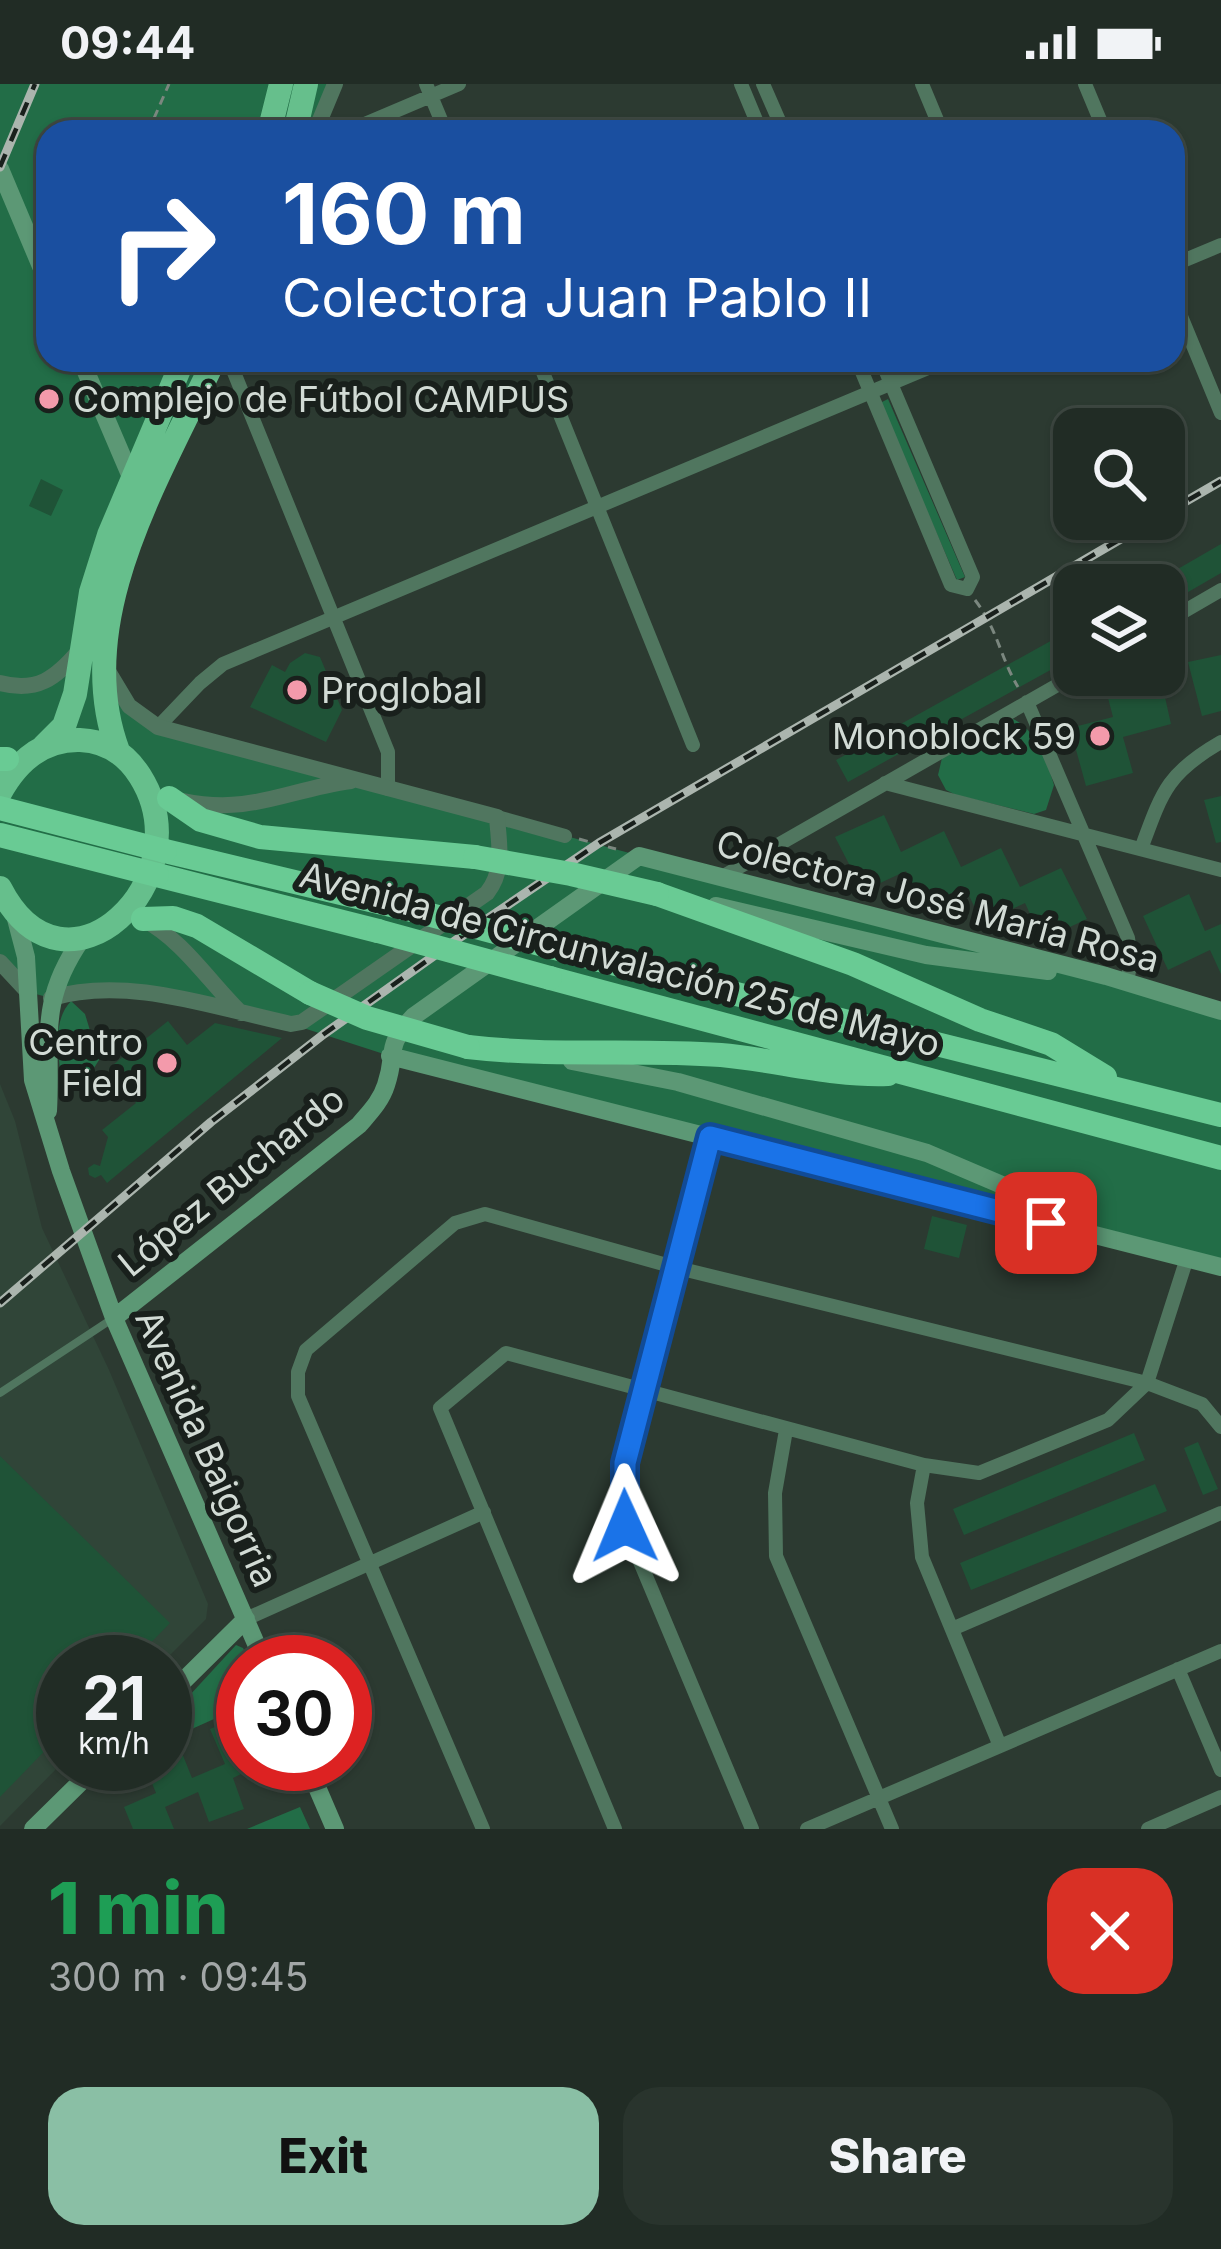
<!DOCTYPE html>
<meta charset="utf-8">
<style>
:root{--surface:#212c25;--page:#29342d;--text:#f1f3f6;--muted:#a2a7a7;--line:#3e4842;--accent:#8abfa5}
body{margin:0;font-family:Inter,sans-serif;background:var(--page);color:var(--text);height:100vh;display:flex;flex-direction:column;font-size:45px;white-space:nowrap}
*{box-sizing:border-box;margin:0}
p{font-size:39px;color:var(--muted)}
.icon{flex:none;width:66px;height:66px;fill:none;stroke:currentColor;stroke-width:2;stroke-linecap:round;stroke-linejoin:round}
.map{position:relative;height:1745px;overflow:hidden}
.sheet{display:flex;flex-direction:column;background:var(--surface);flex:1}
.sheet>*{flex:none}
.guide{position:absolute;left:36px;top:36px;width:1149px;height:252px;border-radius:36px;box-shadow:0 3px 9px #0004,0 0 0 3px var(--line);background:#1a4fa0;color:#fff;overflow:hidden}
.controls{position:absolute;left:1053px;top:324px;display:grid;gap:24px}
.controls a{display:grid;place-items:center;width:132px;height:132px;border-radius:24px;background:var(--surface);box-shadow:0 3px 9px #0004,0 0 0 3px var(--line);font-size:60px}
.speed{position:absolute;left:36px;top:1551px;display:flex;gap:24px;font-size:60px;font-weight:700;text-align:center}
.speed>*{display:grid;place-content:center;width:156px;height:156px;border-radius:50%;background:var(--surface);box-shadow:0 3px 9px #0004,0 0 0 3px var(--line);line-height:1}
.speed small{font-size:30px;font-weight:400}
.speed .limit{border:18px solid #d22;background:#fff;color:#111}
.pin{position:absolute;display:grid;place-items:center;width:102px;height:102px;color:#fff;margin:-51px;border-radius:24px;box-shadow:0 6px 18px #0006}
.me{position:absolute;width:132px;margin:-66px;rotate:359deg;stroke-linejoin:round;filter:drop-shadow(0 0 9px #0008)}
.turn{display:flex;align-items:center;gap:42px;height:252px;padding:0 48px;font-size:54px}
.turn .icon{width:156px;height:156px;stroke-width:2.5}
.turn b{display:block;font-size:84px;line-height:102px}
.round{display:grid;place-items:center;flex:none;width:126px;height:126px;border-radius:36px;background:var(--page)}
.summary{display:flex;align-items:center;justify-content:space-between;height:204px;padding:0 48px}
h1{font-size:72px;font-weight:800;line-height:90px;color:#1e9e55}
.action{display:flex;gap:24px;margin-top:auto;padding:24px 48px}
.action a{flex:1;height:138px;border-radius:36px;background:var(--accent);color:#111;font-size:48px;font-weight:800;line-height:138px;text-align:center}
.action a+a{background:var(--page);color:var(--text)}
.status{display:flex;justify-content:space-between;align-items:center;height:84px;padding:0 60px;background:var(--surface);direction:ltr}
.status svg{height:33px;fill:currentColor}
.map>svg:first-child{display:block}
.built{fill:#304538}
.green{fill:#226d47}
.building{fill:#1f5337}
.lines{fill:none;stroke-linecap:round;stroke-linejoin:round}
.path{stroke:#7b877f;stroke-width:3;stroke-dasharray:9 6;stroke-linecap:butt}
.service{stroke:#50765f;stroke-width:8}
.minor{stroke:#50765f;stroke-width:14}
.tertiary{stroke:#50765f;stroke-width:16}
.secondary{stroke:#5c9875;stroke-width:18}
.trunk{stroke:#66bf8c;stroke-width:24}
.motorway{stroke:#69cb94;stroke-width:24}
.rail-casing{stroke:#abb5ae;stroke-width:9}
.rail{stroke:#19201c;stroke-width:4.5;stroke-dasharray:14;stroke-linecap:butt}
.motorway-bridge{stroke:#69cb94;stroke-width:24}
.route-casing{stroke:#114b97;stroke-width:30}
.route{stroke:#1a73e8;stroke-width:21}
.poi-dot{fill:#f39aab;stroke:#19201c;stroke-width:4.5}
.labels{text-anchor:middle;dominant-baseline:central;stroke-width:12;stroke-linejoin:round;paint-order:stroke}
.poi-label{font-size:36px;fill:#d2dbd5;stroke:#19201c;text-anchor:start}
.street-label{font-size:36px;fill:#d2dbd5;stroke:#19201c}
</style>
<div class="status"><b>09:44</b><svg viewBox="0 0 49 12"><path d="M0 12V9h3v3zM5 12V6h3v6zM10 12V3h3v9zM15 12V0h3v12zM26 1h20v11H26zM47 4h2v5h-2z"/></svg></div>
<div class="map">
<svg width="1221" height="1745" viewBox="0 0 1221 1745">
<rect width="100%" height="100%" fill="#2c3a31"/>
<path class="built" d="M0,1000L15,1037L42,1144L109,1286L208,1520L206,1535L163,1578H63V1678L0,1742Z"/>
<path class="green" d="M0,0H335L315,48H48V276H214L145,426L103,576L115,603L158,643L1221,927V1183L390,972L291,940L141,908L51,914L28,908L0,878Z
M888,315L965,493L957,496L880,319Z
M1013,635C1037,646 1047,678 1054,701L1046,726L1034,730L956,711L946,706L938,691L942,674Z
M71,917L85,930L99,976L94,984L62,1005C60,976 50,939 71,917Z
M236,1561L243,1564L250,1578H243V1622L165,1657V1638Z
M300,1723L310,1745H247Z"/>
<path class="building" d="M41,395L63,406L51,432L29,422Z
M1221,460V489L1164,522V493Z
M1074,544V573L848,698L836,676Z
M305,569L320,573L342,626L326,658L250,623L272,581L285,588L290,579Z
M1221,571V627L1202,632L1188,578Z
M1102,591H1160L1171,640L1123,653L1133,689L1086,702L1070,644L1113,633Z
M1221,712V758L1216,759L1204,716Z
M884,731L901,768L944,747L961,783L1001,764L1020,803L1061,784L1087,835L1042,856L1025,819L982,839L965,803L923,822L906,787L863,807L835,753Z
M1189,810L1205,847L1221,840V890L1210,866L1168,886L1143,832Z
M168,937L187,961L215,939L282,954L107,1099L101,1091L95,1094L89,1091L88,1084L94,1080L100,1082L108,1053L102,1046L136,1019L109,984Z
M932,1132L967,1141L959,1174L924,1165Z
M1134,1349L1145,1376L964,1451L953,1425Z
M1198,1358L1218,1405L1203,1411L1184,1364Z
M0,1372L170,1539L132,1578H63V1648L0,1713Z
M1155,1400L1167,1427L971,1506L960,1479Z
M243,1631V1689L233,1694L244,1725L209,1738L198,1708L165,1723L174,1745H133L124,1723L156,1709L144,1680H165V1664L178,1659L192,1694L225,1680L210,1645Z"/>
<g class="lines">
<path class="path" d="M148,48L169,0
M975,516C998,546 1000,573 1018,603
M579,755L616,765"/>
<path class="service" d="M0,1309L112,1235"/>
<path class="minor" d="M426,0L446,48
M741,0L761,48
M763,0L784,48
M922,0L942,48
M1085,0L1105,48
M346,48L459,0
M1173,181L1221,161
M1173,213L1221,329
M229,276L388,668V705
M538,276L693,661
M857,276L951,501L967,505L973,493L881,276
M1164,539L1221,506
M1027,618L1128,854L1131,876L1127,898
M158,643L200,599L223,580L947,276
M885,699L1221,786
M497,733L565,752
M1141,765C1162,708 1167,689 1221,658
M720,794L1075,591
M709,1053L647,1306L625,1379V1442L752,1745
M786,1346L775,1409L776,1472L892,1745
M924,1381L917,1419L922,1473L1000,1662
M246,1535L484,1428
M952,1545L1221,1429
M1178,1585L1221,1686
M483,1745L298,1312V1288L306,1266L455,1139L485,1130L674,1183L1147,1299L1202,1320L1221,1343
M615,1745L440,1324L506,1269L924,1381L979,1389L1108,1336L1147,1299L1187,1174
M807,1745L1221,1567
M1148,1745L1221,1713"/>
<path class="tertiary" d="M315,48L335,0
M0,599C37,609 56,594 79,567
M183,717C251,731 286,706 351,697
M143,835C184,857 209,898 241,929
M0,878L28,908
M51,914C128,891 215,924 291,940L302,938L487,809C505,786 499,762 497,733L158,643L129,622L108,587"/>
<path class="secondary" d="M0,85L48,199
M81,276L134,400
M716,822L926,871L1048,887
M15,831L26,873L33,996L61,1087L114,1234L264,1578
M390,972L1221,1183
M572,977L678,998L927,1069L1002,1101L1042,1135
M48,1027C52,956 37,920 81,856
M114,1234L359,1041C370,1028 381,1017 386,1001C398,965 383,965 414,932L639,772L1106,892L1221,927
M165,1615L246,1535
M307,1680L335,1745
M33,1745L99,1680"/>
<path class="trunk" d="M269,48L281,0
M295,48L306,0
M44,662L64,642L75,610L91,508L109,451L183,276
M118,667C69,536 160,393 214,276
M0,709C17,678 42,655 80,656C106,657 126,670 140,692C205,795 65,931 0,804"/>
<path class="motorway" d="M0,675H7
M169,714L201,736L260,753L475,773
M165,767L412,826
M157,791L378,847
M657,810L853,880L980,936L1051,960L1105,993
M143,835L173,834L197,842L310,909
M600,876L1221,1031
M550,894L1221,1074
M468,963C552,973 636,965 721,971C777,976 831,992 888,990"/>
<defs>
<path id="rail" d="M0,83L35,0
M1164,430L1221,397
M0,1219L211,1038L324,950L459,854L599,759L1155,435"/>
</defs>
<use href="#rail" class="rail-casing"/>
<use href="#rail" class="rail"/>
<path class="motorway-bridge" d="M0,724L165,767
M0,751L157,791
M475,773L571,790L657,810
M412,826L600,876
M378,847L550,894
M310,909L367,934L468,963"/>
</g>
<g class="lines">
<defs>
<path id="route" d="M625,1442V1379L710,1053L1046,1139"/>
</defs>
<use href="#route" class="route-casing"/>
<use href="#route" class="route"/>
</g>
<g class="poi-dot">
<circle cx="49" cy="315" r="12"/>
<circle cx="297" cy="606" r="12"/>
<circle cx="1100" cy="652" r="12"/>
<circle cx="167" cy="979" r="12"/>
</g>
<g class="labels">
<g class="poi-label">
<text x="73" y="315">Complejo de Fútbol CAMPUS</text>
<text x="321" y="606">Proglobal</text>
<text x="1076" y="652" text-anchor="end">Monoblock 59</text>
<text x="143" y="958" text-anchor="end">Centro<tspan x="143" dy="41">Field</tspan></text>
</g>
<g class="street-label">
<text transform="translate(938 817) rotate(15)">Colectora José María Rosa</text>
<text transform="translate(620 875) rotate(15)">Avenida de Circunvalación 25 de Mayo</text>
<text transform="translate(231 1097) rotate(-39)">López Buchardo</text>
<text transform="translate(207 1364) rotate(66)">Avenida Baigorria</text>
</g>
</g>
</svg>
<div class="controls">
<a><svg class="icon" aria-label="search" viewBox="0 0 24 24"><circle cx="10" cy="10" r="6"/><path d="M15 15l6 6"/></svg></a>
<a><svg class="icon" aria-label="layers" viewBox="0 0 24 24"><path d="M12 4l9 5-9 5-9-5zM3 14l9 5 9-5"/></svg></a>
</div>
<div class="speed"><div>21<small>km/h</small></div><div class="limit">30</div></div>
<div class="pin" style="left:1046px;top:1139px;background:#d93025"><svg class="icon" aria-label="arrive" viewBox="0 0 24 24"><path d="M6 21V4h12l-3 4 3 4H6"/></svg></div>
<svg class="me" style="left:625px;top:1442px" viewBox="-20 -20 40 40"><path d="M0-17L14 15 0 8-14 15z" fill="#1a73e8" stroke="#fff" stroke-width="4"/></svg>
<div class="guide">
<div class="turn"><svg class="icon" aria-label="right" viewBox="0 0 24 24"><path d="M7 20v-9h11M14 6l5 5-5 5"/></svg><div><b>160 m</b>Colectora Juan Pablo II</div></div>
</div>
</div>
<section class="sheet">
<div class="summary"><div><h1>1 min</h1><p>300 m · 09:45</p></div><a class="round" style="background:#d93025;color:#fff"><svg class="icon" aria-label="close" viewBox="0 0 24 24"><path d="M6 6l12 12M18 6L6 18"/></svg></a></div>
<div class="action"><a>Exit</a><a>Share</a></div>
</section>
